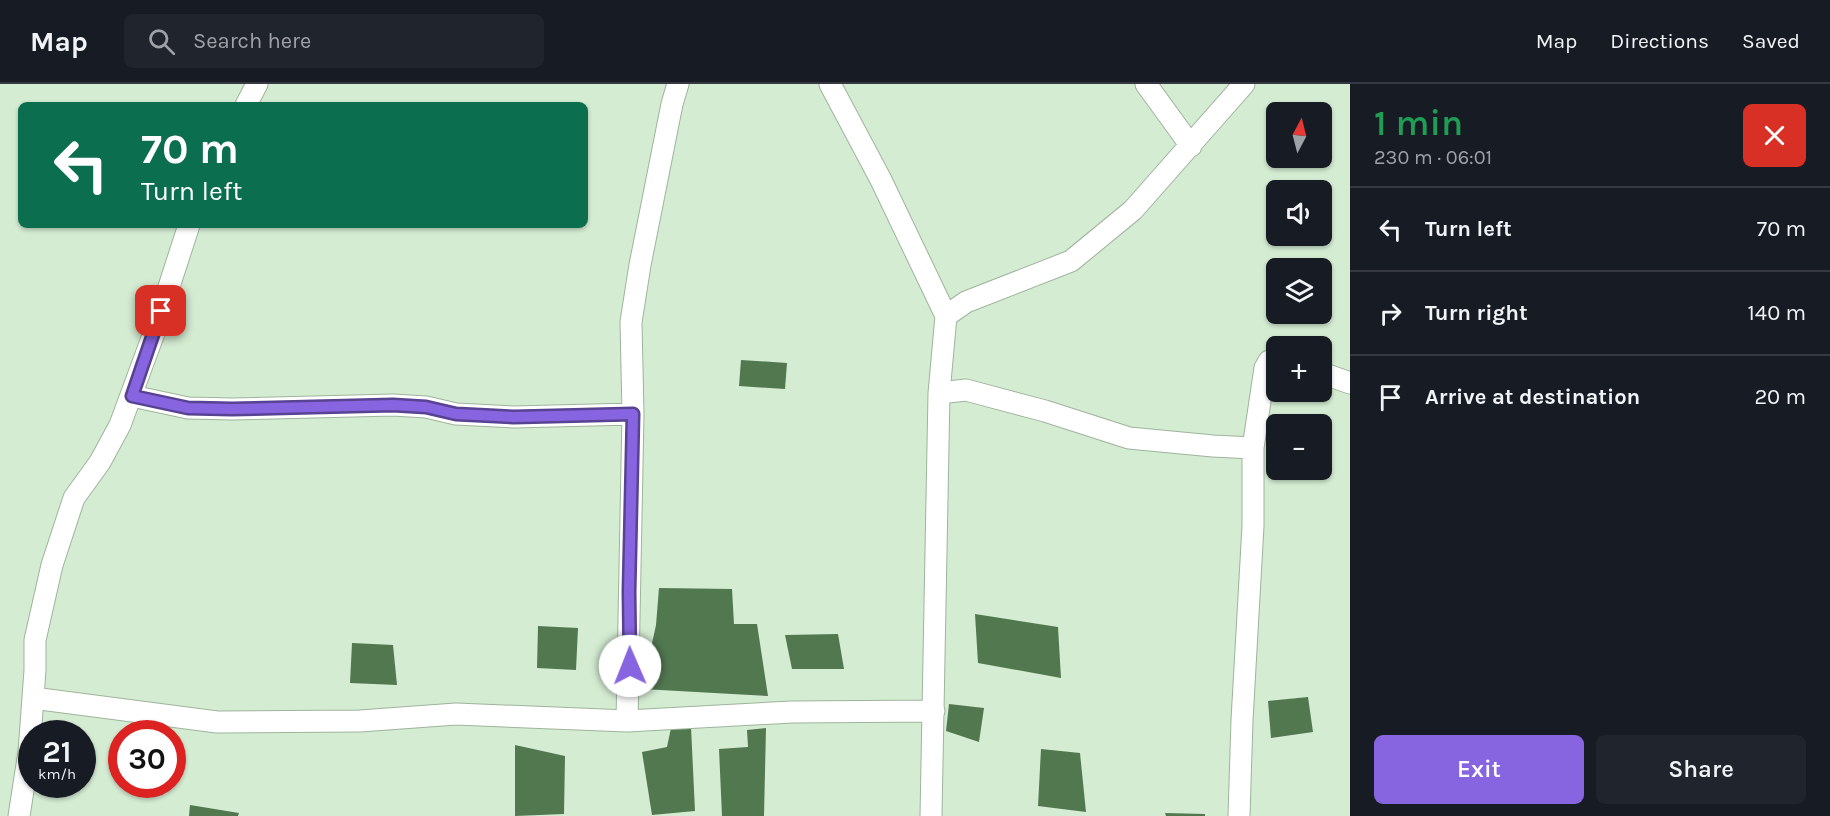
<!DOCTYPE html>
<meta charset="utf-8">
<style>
:root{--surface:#171b24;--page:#20242c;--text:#f1f3f6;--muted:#9ea1a6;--line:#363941;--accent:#8765e0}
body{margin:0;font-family:Karla,sans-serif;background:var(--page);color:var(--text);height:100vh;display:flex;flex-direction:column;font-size:22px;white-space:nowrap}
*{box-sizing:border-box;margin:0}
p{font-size:20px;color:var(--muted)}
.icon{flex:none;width:33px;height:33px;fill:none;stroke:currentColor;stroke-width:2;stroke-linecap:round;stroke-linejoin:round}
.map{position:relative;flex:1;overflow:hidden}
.drawer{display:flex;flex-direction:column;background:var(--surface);width:480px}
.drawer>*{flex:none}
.guide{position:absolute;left:18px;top:18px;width:570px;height:126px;border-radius:9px;box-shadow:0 2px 4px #0004;background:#0b6e4f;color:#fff;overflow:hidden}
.needle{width:39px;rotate:7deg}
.buttons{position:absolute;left:1266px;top:18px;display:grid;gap:12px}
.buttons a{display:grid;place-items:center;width:66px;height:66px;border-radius:9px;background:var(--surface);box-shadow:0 2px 4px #0004;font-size:30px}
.speed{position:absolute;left:18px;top:636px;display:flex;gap:12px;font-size:30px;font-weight:700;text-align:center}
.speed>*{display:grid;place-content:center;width:78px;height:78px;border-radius:50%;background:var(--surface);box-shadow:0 2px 4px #0004;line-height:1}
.speed small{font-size:15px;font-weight:400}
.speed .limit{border:9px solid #d22;background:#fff;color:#111}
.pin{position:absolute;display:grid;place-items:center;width:51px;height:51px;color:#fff;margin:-26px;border-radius:12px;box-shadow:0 3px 9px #0006}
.me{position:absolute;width:66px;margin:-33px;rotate:359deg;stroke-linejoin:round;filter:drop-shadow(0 0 4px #0008)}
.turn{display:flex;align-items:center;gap:21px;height:126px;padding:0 24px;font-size:27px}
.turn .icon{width:78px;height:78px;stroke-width:2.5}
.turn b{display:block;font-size:42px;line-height:51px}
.round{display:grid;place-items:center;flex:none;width:63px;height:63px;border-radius:9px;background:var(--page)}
.summary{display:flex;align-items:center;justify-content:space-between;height:102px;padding:0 24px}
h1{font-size:36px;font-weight:600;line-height:45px;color:#1e9e55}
.action{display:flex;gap:12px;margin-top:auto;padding:12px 24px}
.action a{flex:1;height:69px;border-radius:9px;background:var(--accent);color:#fff;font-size:24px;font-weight:600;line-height:69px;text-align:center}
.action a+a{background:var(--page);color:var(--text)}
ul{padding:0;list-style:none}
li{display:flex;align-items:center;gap:18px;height:84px;padding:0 24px;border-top:2px solid var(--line)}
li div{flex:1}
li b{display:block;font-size:22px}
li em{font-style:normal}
header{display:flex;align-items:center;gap:36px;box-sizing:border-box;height:84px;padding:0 30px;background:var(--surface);border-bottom:2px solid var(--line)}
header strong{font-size:28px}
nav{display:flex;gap:33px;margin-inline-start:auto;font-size:21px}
.search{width:420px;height:54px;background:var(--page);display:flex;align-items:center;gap:15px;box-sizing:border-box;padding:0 21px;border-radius:9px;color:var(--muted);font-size:22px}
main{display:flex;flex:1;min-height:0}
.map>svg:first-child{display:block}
.building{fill:#527850}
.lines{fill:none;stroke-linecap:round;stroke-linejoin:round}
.street-casing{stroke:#9eb49c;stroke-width:23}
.street{stroke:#fff;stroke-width:21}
.route-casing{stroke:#584292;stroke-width:15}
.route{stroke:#8765e0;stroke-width:10}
</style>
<header>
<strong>Map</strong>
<div class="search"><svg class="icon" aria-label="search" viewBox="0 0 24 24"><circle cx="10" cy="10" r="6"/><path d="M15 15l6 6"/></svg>Search here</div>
<nav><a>Map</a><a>Directions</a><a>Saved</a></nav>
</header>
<main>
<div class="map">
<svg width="1350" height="732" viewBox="0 0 1350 732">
<rect width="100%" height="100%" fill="#d4ecd2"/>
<path class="building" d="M741,276L787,279L785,305L739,302Z
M659,504L732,505L734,540H757L768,612L642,605L656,541Z
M975,530L1058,543L1061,594L978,579Z
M538,542L578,544L576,586L537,584Z
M838,550L844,585H792L785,551Z
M352,559L393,561L397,601L350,599Z
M1308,613L1313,648L1271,654L1268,617Z
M949,620L984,624L979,658L946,647Z
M691,643L695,727L652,731L642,668L667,663L671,644Z
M766,644L764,732H722L719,665L748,663L747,646Z
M515,661L565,672L564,730L515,732Z
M1041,665L1080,669L1086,728L1038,722Z
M190,721L239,729L238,732H189Z
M1165,729L1205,730V732H1166Z"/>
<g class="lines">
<defs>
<path id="street" d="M830,0L881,96L946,232L939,309L931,732
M1146,0L1191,62
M246,21L257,0
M946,232L966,218L1071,177L1133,126L1244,0
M1322,289L1350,299
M939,309L966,306L1045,327L1129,354L1213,362L1253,364
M132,312L188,324L232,325L393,321L426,323L456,330L514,333L633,330
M33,614L217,638L360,637L456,630L627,637L792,628L934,627
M627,637L633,330L631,238L640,181L672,20L678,0
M19,732L29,668L35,586V556L52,481L74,414L100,378L120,341L154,249L189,141
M1239,732L1242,636L1253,442V364L1265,284L1269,277L1276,275"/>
</defs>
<use href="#street" class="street-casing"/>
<use href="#street" class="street"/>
</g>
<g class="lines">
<defs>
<path id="route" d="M161,227L132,312L188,324L232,325L393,321L426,323L456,330L514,333L633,330L629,508L630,582"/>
</defs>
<use href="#route" class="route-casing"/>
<use href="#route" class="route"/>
</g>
</svg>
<div class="buttons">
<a><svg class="needle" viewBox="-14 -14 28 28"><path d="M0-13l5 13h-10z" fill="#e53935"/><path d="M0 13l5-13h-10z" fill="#9ea1a6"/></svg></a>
<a><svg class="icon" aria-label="sound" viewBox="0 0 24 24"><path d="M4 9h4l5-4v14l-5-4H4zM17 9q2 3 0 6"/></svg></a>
<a><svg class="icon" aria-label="layers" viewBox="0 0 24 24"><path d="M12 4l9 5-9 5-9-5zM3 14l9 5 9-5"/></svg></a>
<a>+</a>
<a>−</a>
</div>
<div class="speed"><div>21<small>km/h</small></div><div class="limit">30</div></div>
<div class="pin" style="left:161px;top:227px;background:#d93025"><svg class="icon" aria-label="arrive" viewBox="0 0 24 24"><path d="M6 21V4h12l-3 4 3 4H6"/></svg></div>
<svg class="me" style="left:630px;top:582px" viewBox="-20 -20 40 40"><circle r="19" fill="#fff"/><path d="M0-13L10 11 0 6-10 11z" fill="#8765e0"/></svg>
<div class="guide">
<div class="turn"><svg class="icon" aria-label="left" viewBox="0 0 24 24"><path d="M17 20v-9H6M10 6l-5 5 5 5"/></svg><div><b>70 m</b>Turn left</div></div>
</div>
</div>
<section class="drawer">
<div class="summary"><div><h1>1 min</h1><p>230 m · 06:01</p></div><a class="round" style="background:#d93025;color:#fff"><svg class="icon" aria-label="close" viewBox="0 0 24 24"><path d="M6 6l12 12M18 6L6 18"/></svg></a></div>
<ul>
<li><svg class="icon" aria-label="left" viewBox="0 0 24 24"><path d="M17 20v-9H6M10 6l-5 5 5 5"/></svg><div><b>Turn left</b></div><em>70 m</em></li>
<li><svg class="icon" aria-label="right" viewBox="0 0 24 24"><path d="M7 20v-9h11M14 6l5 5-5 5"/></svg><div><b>Turn right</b></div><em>140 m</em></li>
<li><svg class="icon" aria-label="arrive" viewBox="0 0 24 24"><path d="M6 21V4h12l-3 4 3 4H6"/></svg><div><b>Arrive at destination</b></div><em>20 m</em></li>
</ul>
<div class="action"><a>Exit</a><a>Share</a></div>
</section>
</main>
